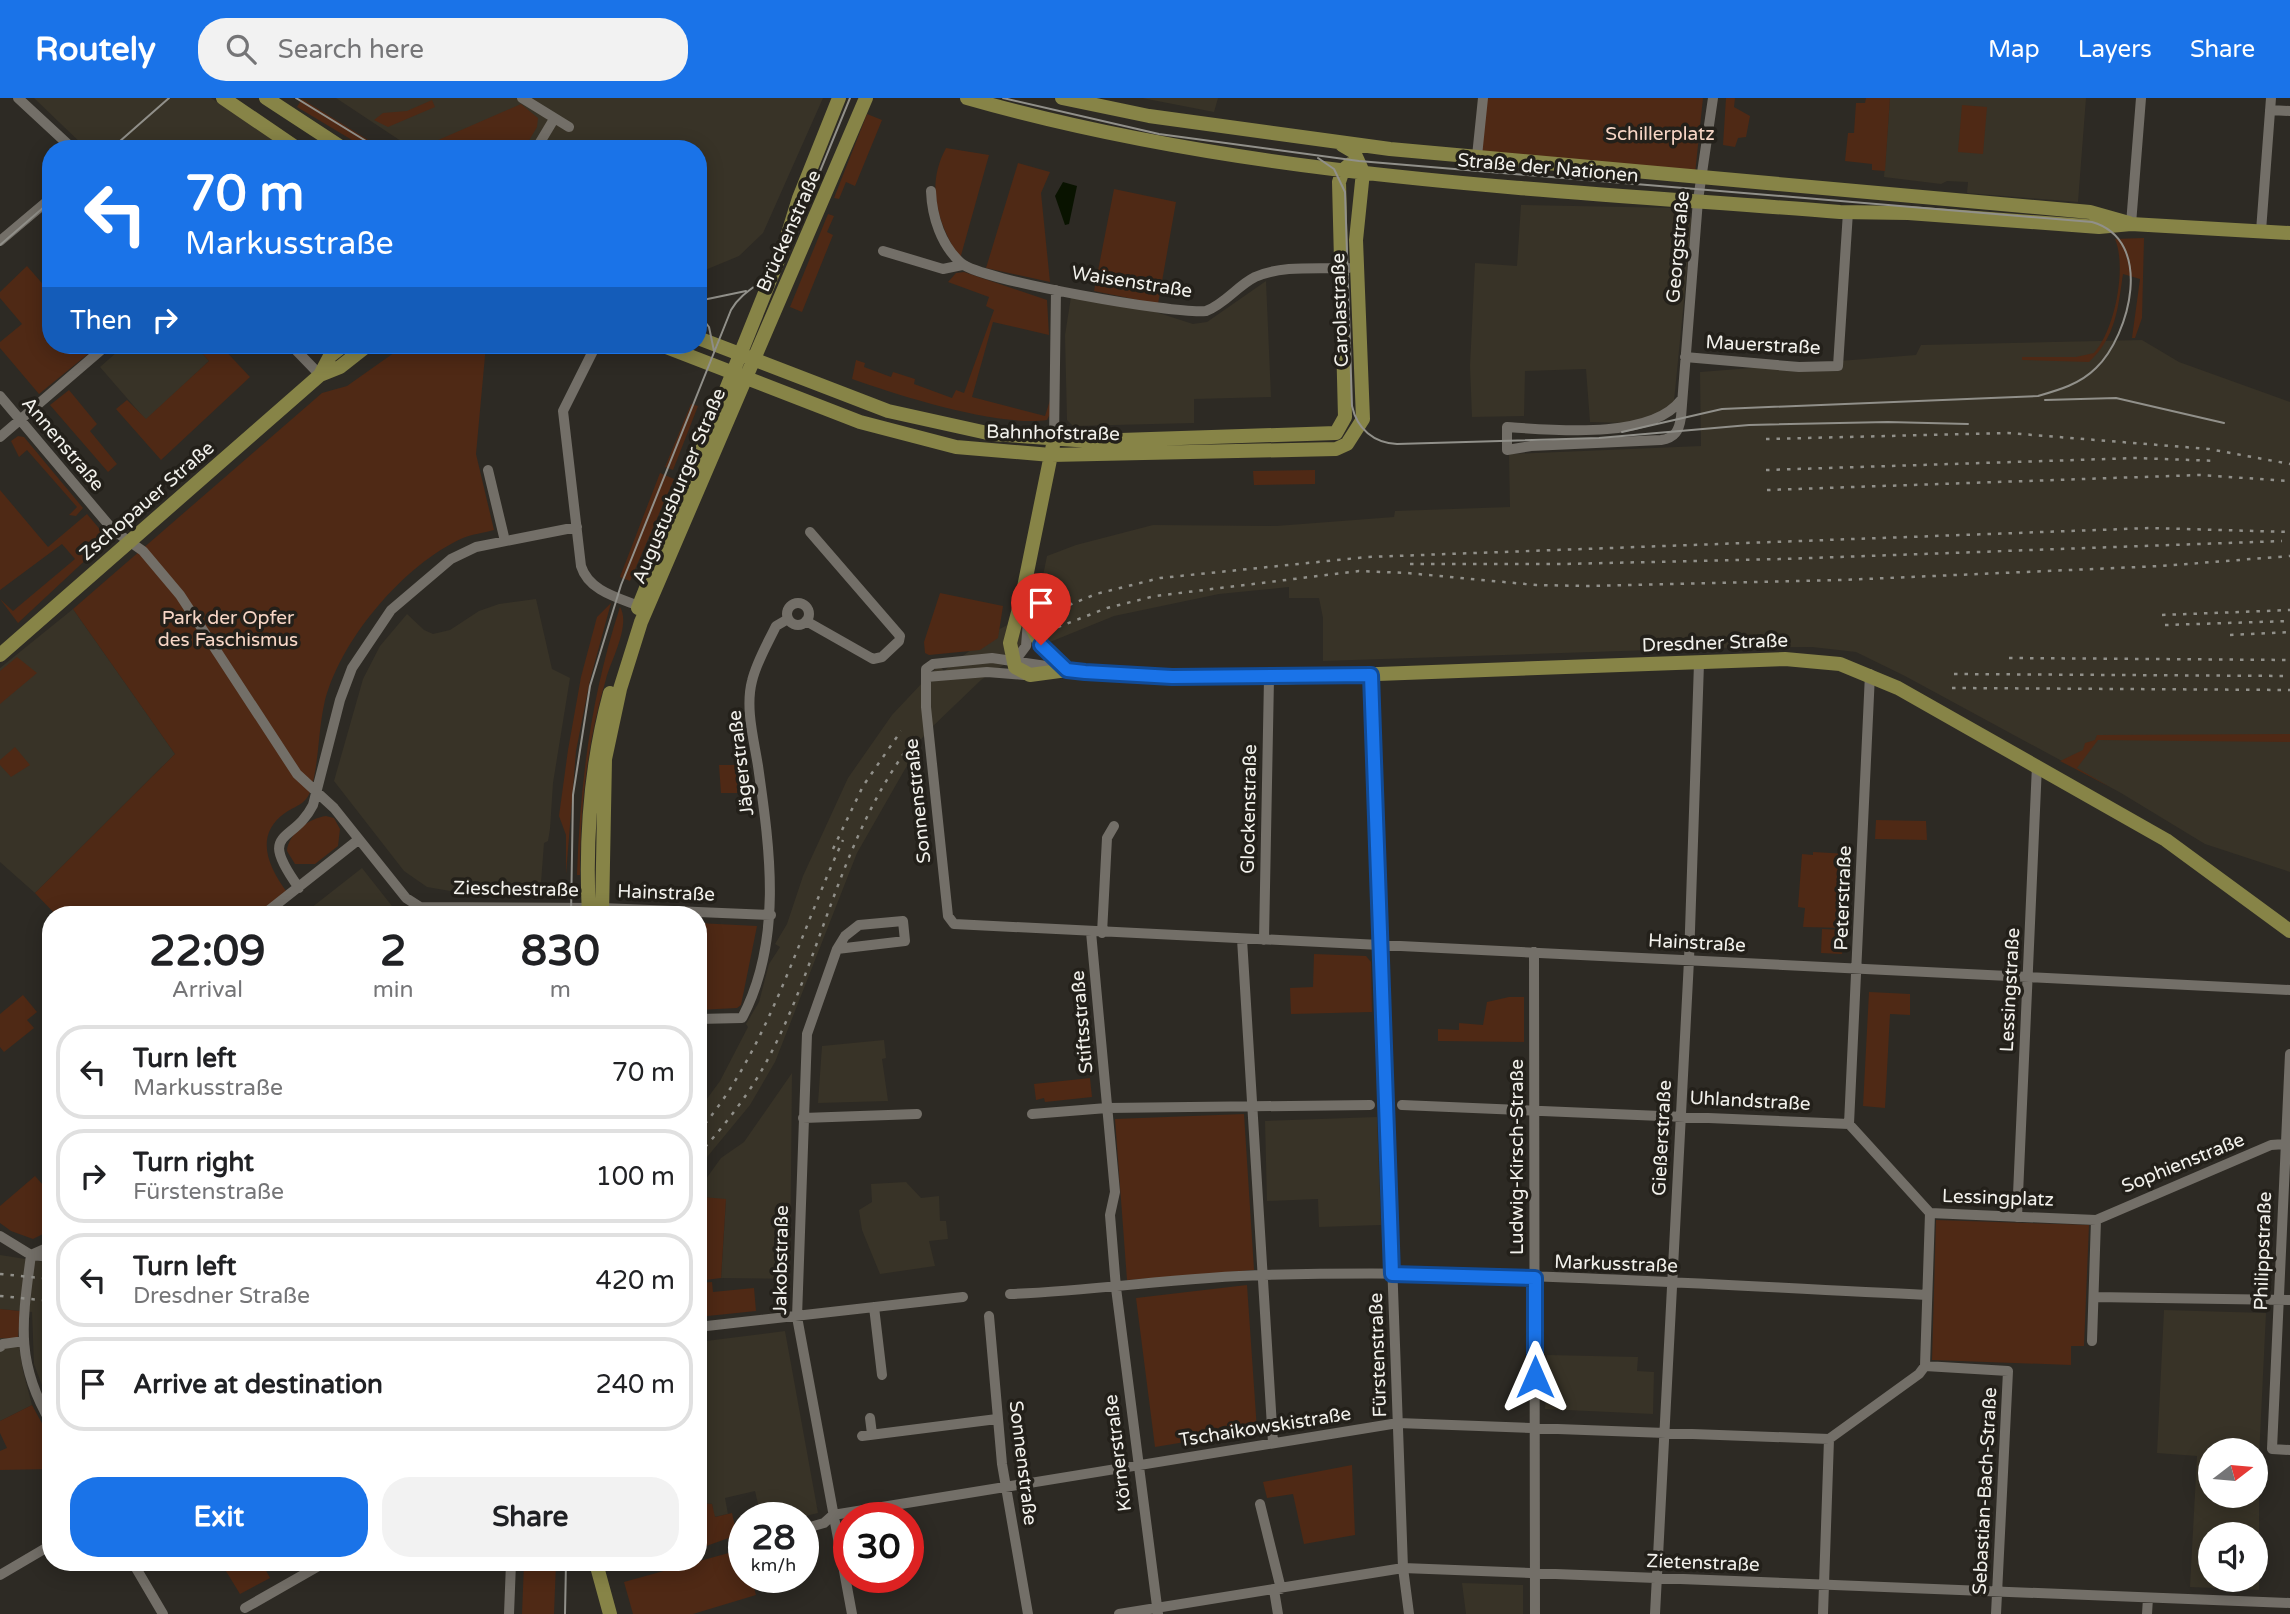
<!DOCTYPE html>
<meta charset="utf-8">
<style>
:root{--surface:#fff;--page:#f2f2f2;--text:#202124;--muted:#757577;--line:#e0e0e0;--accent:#1a73e8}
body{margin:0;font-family:"Varela Round",sans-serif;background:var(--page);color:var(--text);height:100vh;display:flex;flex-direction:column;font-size:26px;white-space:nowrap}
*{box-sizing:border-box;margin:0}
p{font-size:23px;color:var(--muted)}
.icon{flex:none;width:38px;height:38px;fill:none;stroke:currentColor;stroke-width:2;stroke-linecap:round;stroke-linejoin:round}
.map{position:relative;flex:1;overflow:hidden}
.panel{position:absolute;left:42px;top:808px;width:665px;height:665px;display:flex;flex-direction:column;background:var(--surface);border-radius:28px;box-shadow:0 4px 18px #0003}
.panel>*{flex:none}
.top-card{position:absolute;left:42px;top:42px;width:665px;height:214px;border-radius:28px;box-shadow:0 4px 18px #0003;background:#1a73e8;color:#fff;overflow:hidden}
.needle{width:46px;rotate:74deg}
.buttons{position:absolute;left:2198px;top:1340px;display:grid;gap:14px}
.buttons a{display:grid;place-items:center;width:70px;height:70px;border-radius:50%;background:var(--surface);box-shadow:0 4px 18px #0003;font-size:35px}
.speed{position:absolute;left:728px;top:1404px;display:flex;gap:14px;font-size:35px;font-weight:700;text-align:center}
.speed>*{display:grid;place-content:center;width:91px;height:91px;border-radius:50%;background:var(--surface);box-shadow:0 4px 18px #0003;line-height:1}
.speed small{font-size:18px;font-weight:400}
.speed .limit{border:10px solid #d22;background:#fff;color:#111}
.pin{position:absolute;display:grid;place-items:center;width:60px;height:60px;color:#fff;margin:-72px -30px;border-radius:50% 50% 50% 0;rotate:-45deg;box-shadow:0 0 7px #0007}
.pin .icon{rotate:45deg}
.me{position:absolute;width:77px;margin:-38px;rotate:0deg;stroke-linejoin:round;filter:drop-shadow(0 0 5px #0008)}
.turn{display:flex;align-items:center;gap:24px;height:147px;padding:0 28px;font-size:32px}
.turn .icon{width:91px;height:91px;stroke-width:2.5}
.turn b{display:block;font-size:49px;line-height:60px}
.then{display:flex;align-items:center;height:66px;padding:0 28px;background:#0003;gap:14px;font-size:26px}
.eta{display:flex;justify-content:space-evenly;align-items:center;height:119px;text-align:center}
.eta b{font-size:42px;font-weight:800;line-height:49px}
.button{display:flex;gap:14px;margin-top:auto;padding:14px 28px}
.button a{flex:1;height:80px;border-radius:28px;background:var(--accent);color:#fff;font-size:28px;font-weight:800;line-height:80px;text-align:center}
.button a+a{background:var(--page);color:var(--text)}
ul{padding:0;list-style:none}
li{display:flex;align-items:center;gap:21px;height:94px;margin:0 14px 10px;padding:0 14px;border:4px solid var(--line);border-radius:28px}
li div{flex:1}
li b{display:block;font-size:26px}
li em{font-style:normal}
header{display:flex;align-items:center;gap:42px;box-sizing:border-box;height:98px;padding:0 35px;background:var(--accent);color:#fff}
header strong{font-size:33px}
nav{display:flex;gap:38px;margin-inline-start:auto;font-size:24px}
.search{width:490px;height:63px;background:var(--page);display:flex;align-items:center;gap:18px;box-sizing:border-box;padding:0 24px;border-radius:28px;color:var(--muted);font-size:26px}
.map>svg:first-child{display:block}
.built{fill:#383327;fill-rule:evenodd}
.green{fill:#4f2915}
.water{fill:#091300}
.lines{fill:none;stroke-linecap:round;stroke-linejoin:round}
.minor{stroke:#736f68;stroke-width:10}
.major{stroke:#878447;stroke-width:14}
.tram{stroke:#91908a;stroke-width:2}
.rail{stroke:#91908a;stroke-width:2.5;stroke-dasharray:3.5 7;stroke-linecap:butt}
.route-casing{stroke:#114b97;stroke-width:18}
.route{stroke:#1a73e8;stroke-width:12}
.labels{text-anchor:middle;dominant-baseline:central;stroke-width:7;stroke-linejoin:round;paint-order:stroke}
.park-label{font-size:19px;fill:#f7d6c6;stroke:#23201a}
.street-label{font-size:19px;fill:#f2f1ec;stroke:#23201a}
</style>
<header>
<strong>Routely</strong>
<div class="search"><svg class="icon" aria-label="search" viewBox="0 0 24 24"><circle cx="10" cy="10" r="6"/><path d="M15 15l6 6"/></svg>Search here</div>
<nav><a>Map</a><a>Layers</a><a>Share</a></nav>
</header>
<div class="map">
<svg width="2290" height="1516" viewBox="0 0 2290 1516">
<rect width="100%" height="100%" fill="#2d2a24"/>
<path class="built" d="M34,0H211L287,51H87Z
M336,0H823L763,135L739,158L698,175V51H413Z
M1142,0H1218L1214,14Z
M1890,0H2086L2078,104L1967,95L1968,84L1947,83L1941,86L1884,79Z
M1521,107L1677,110L1689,115L1692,122L1674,303L1666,314L1627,325L1590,324L1586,271L1525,273L1524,318L1472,319L1470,268L1475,165L1517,168Z
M1266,183L1271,299L1194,301V325L1073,328L1067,322L1065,237L1071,199L1140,209L1193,226L1207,224Z
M2142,242L2179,264L2290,304V774L2205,746L2121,695L1905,578L1856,554L1812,549L1712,550L1323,563V520L1319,500H1289V489L1219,496L1114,518L1050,544L1046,539L981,582L932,629L914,649L919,653L905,671L857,755L775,964L750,1007L698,1070V1013L720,983L748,929L746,926L759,904L769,866L780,849L775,846L787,826L803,778L848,680L892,617L939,567L944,573L992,535L1036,512L1047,458L1076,447L1153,427L1276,428L1394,419L1395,413L1510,409L1509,356L1701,348L1700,274L1916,257L1921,247Z
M125,247H195L209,263L146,322L100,269Z
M536,501L552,571L570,580L553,685L550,731L548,743L544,745L540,798L456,794L427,789L404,773L334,683L363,581L380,548L407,516L424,532L433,536L450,532L479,513L499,506Z
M73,511L175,656L35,795L0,764V570Z
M362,770L399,817H302Z
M884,942L886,960L882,961L888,1003L818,1005L822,948Z
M792,975L790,1181L721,1180L726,1102L702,1099L703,1085L721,1060L744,1044Z
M1377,1019L1381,1127L1319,1129L1318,1101L1267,1103L1265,1023Z
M906,1084L921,1100L939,1098L940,1123H946L948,1141L929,1143L935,1168L880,1176L862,1132L859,1112L872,1104L871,1086Z
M0,1157L51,1165V1311L34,1266L32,1214L0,1211Z
M2164,1212L2266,1215L2259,1360V1492L2190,1489L2197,1358L2157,1355ZM2210,1353H2256V1398H2210ZM2210,1437H2256V1482H2210Z
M785,1233L818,1415L801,1419H761L755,1393L725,1400L728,1416L714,1419L712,1406L698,1405V1244Z
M0,1240L18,1241L23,1273L32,1307L0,1323Z
M1547,1257L1638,1259L1637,1273L1654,1274L1653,1316L1545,1311Z
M1462,1485L1523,1487V1516H1466Z"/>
<path class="green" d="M1485,0H1703L1695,76L1479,54Z
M1726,0H1735L1734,9L1750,18L1746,39L1738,40L1735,49L1723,47Z
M1866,0H1890L1885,73L1872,72V66L1845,63L1848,35H1854L1856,5H1865Z
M302,1L383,51H367L297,9Z
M432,2L435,9L388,29L374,22L383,15L407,13Z
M521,6L538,20L537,29L524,51H440L436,43Z
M1962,7L1987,9L1983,56L1958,54Z
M867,16L882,22L855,88L846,84L839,101L834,100Z
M946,50L989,57L960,161C938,125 925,89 946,50Z
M1018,65L1050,74L1041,95L1050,184L986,170Z
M1114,91L1176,104L1158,206L1094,193Z
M828,116L834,118L827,134L833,137L802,214L790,209Z
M2144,140L2142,220L2135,240H2132L2140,181L2123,176C2118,210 2116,239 2089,264L2022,262V259H2076L2094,255C2115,232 2127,169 2115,141Z
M27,168L47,191L51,188V247H99L39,296L0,250V244L22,226L0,200V194Z
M964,174L1047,202L1049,237L993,224L972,299L1045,318L1051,299V314L1047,322C997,329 901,298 852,281L856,262L865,265L864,269L891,279L893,274L915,281L914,286L952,300L956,292L964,295L994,212L986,208L989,199L948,184L956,175Z
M195,247H220L250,279L161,362L116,311L127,302L146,321L209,263Z
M405,247H486L476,356L494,432C484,435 472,436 463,440C404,466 338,544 324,607C318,635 319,665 311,691C307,706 297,707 285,715C254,737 268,768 286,793L256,817H56L35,795L175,656L73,511L322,295L347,288Z
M69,292L97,326L90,333L117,366L108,374L50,307Z
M691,306L698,308L673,372L665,369Z
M18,338L24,339L83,410L76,418L69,417L77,409L27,352L19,359L11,343Z
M1315,372V386L1254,387L1253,373Z
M660,375L674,381L630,483L620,479Z
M0,392L48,449L87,416L108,441L18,525L0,501L13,513L75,461L62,446L0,492Z
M940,495L1003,508L998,540L980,552L929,557L925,555L924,544Z
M611,505L590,582L576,653L566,776V737L559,718L568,652L581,579L597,519Z
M620,509C631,527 611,562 606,581C587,645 580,710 580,777H577C580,685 591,598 620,509Z
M17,559L37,575L0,606V573Z
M2290,636V644L2098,642L2077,670L2110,689L2060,663L2083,652L2085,645L2095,642L2097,637Z
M15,649L30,667L11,679L0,667V662Z
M719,667H741L744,695H721Z
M326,718L334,720L340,731L338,748L315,766H295L287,753C288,736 309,720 326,718Z
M1876,722L1926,723L1927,742L1875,741Z
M1813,754L1849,756L1846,830L1803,829L1805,810L1798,809L1802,756L1813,757Z
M698,825L757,828L741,907L737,910L698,912Z
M1822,831L1845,832L1842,856L1821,855Z
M1314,856L1366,858L1371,864L1372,914L1291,916L1290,890L1313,889Z
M1869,894L1910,896V917L1890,916L1885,1010L1863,1008Z
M23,897L37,914L27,922L34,930L4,954L0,949V916Z
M1509,899H1524V944L1438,943V931L1459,932V925L1483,927L1487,904Z
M1090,980L1092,999L1045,1004L1044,1000L1036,1002L1034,986Z
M1244,1016L1254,1172L1127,1182L1115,1021Z
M35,1078L51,1096V1132L33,1141L11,1133L0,1125V1108Z
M703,1085L702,1099L726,1101L721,1180L698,1183V1087Z
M1936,1122L2089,1127L2084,1248H2071V1267L1932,1262Z
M712,1184L713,1194L754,1190L756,1213L698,1219V1185Z
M1247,1187L1257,1332L1155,1349L1136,1200Z
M0,1211L20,1213L18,1241L0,1240Z
M32,1307L51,1342V1371L0,1372V1353L7,1350L0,1335V1323Z
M1352,1367L1355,1437L1304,1446L1293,1396L1267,1400L1263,1384Z
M698,1405L712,1406L715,1419L732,1415L737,1437L698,1451Z
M743,1451L744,1479H751L756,1497L693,1516H633L624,1484Z
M221,1465H262L270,1480L240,1496Z
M524,1465H556L554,1516H522Z"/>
<path class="water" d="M1063,84L1077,88L1069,126L1065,127L1055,98Z"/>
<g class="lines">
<path class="minor" d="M18,0L73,51
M522,0L569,29
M2270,12L2290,13
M536,51L554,21
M1477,58L1483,0
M931,93C932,119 941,147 961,165C979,182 1177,217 1206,213C1225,206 1237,188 1255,179C1281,167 1319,171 1348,170
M2131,126L2141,0
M2261,133L2271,0
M0,143L51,100
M883,153L943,171L962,167
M291,247L320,277
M596,247L563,313L581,468C589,494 620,500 644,510
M1685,259L1799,269L1838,268L1848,114
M0,298L113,432L143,453L180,497L297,676L334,710L406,800L420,809L602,810L771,817
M1681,302C1651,342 1553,332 1507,329V352L1531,348L1661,342C1675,340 1679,333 1681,319L1698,102L1713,0
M0,339L107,247
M1054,342L1056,192
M488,372L505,443
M787 516a11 11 0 1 1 22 0a11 11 0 1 1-22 0Z
M806,523L873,561L882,559L899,543L900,538L810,434
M1014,564L1026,548L1028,523
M1060,570L992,560L933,566L926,571V609L948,818L954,826L2290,892
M1371,577L1403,1470L1409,1516
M926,579L987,574L1024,577
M299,790C256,730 293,747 313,707L340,602L352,570L391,512L451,461L476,449L577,429
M263,817L358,742
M1091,834L1115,1094L1110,1117L1116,1190L1158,1516
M1102,835L1107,740L1114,728
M1242,841L1273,1345
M1264,842L1269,580
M837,851L905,843L903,823L859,827L845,838L837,851L807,936L797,1219L852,1516
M1534,854L1535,1516
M698,921L742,920C783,842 770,752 758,668C754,642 745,610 752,583C756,566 765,550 773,534L776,528L788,521
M2290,956L2272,1351L2290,1352
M1402,1007L1849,1026L1930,1115
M1032,1016L1107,1010L1370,1007
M803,1020L917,1016
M1849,1026L1870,576
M1930,1115L2096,1122
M2017,1119L2037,667
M2096,1122L2271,1047L2285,1046
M0,1138L31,1157L51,1159
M33,1156L51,1148
M31,1157C22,1225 15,1264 51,1325
M1010,1196C1095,1193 1180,1179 1264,1177C1485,1170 1707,1187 1927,1197
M2094,1199L2290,1202
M874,1209L882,1277
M989,1218L1002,1366L1028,1516
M698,1229L963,1199
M2092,1243L2096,1122
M0,1249L3,1246L24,1243
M1925,1268L2008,1273L1996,1516
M1925,1268L1930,1115
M870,1320L872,1336
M862,1338L997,1321
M1260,1406L1281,1491
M803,1431L824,1425L833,1417L1398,1325L1829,1341L1919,1276L1925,1268
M133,1465L163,1516
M0,1477L51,1447
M1274,1492L1278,1516
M245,1510L324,1465
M509,1516L511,1465
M1119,1516L1403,1470L2290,1505
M1655,1516L1689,862L1699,565
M1823,1516L1829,1341
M2147,1516L2148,1500"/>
<path class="major" d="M223,0L298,51
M266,0L344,51
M967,0C1250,81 1548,91 1840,114L1908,115L2099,129L2131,126L2290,135
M1062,0L1149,18L1390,51L2090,114L2129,125
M698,240L888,313L992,336L1090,343L1336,335L1345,319L1339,84L1343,72L1350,66
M661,247L860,324L956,349L1051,357L1336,351L1347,346L1363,321L1356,142L1363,74L1354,54L1342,47
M320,277L330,258L344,247
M1054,342L1022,499L1010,545L1015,569L1030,577L1067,572L1172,579L1269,580L1785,561L1840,566L1898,590L2166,742L2290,833
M1023,500C1028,531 1042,553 1067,572
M638,510L785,145L799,100L839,0
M0,557L320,277L340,269L368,247
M589,817C585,742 590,669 610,595
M602,817L605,661L620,591L641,524L866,0
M596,1465L610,1516"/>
<path class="tram" d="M296,0L379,51
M1003,0L1159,36L1359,63L2092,124C2155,142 2130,237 2096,270C2080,286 2059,292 2038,298L1722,311L1622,334
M111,51L169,0
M1318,60L1334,71L1345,94L1352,308C1357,331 1374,345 1397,346L1599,340L1749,327L1888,324L1968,326
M0,147L51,103
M698,203L746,193
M698,215L709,229L714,253
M2045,302L2116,300L2224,325
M571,817L573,697L590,588L621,487L731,212C744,189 772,183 785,159L850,0
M565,1516L566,1465"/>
<path class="rail" d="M1766,341L2008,335L2209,351L2290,366
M1766,372L2137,360L2217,363
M1767,392L2199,377L2290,383
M1410,466H1562L1783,461L2282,443
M2162,517L2290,512
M1040,519L1096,496L1160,480L1367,459L2151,430L2290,434
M2165,527L2290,523
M1048,533L1107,510L1155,498L1359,473L1407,475L1536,487L1588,488L1842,482L2161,468L2290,458
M2230,537L2290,534
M2009,560L2290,562
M1954,576L2290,578
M1952,590L2290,592
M833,751L863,688L901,633
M698,1034C767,955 799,837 843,742
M698,1057C726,1026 751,994 770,957C824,853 840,739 913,643
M0,1176L51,1181
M0,1198L51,1203"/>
</g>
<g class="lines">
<defs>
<path id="route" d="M1041,547L1067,572L1085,574L1172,579L1371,577L1392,1176L1535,1180V1279"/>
</defs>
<use href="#route" class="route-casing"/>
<use href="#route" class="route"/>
</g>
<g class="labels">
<g class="park-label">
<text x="1660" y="36">Schillerplatz</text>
<text x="228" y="520">Park der Opfer<tspan x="228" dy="22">des Faschismus</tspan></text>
</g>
<g class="street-label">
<text transform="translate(1548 70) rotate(5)">Straße der Nationen</text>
<text transform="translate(789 133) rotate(-66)">Brückenstraße</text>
<text transform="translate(1678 149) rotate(-85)">Georgstraße</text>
<text transform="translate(1132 184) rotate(9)">Waisenstraße</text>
<text transform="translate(1340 212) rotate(-92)">Carolastraße</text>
<text transform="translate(1763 247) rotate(3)">Mauerstraße</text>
<text transform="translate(1053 335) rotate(1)">Bahnhofstraße</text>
<text transform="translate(63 346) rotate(50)">Annenstraße</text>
<text transform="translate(679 388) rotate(-67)">Augustusburger Straße</text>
<text transform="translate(147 403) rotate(-41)">Zschopauer Straße</text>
<text transform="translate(1715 545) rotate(-2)">Dresdner Straße</text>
<text transform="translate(741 665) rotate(-97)">Jägerstraße</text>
<text transform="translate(918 703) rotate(-96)">Sonnenstraße</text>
<text transform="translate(1249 711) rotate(-89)">Glockenstraße</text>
<text transform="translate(516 791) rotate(1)">Zieschestraße</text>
<text transform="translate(666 795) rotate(2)">Hainstraße</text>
<text transform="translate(1843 800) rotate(-88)">Peterstraße</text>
<text transform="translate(1697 845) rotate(3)">Hainstraße</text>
<text transform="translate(2010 892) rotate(-87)">Lessingstraße</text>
<text transform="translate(1082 924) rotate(-95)">Stiftsstraße</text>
<text transform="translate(1750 1003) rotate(3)">Uhlandstraße</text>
<text transform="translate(1662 1040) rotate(-87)">Gießerstraße</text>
<text transform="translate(1517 1059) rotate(-90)">Ludwig-Kirsch-Straße</text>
<text transform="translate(2183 1065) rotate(-22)">Sophienstraße</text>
<text transform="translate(1998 1100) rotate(2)">Lessingplatz</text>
<text transform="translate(2263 1153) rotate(-88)">Philippstraße</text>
<text transform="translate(781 1162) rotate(-89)">Jakobstraße</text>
<text transform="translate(1616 1166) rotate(2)">Markusstraße</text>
<text transform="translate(1378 1257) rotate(-92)">Fürstenstraße</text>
<text transform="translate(1265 1329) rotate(-9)">Tschaikowskistraße</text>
<text transform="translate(1118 1355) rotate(-97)">Körnerstraße</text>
<text transform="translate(1023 1365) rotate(83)">Sonnenstraße</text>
<text transform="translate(1985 1393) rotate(-87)">Sebastian-Bach-Straße</text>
<text transform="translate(1703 1465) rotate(2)">Zietenstraße</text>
</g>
</g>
</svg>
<div class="buttons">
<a><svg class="needle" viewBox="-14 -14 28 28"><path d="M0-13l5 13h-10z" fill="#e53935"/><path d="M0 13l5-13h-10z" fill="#757577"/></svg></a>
<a><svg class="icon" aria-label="sound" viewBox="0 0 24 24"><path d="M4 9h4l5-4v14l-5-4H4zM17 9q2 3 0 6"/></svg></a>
</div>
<div class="speed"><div>28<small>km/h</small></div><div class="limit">30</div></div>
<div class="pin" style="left:1041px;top:547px;background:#d93025"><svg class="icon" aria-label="arrive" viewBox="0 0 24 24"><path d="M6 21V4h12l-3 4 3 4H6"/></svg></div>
<svg class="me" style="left:1535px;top:1279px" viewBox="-20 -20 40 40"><path d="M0-17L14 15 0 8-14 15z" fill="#1a73e8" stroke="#fff" stroke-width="4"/></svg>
<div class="top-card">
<div class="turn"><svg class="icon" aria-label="left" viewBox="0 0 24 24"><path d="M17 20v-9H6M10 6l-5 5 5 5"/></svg><div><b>70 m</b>Markusstraße</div></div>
<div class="then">Then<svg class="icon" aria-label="right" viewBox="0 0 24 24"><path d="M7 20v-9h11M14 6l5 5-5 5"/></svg></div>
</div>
<section class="panel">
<div class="eta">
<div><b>22:09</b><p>Arrival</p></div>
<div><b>2</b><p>min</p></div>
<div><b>830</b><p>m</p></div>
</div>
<ul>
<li><svg class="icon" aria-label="left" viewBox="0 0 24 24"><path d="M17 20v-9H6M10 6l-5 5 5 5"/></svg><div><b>Turn left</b><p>Markusstraße</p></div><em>70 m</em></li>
<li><svg class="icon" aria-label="right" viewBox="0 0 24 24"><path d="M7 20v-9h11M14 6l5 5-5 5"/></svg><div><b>Turn right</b><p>Fürstenstraße</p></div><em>100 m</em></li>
<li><svg class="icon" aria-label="left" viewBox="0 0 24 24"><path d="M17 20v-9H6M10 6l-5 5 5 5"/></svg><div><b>Turn left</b><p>Dresdner Straße</p></div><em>420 m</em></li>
<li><svg class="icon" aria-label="arrive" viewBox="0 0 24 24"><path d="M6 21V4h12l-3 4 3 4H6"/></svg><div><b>Arrive at destination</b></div><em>240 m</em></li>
</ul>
<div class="button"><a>Exit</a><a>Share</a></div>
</section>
</div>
